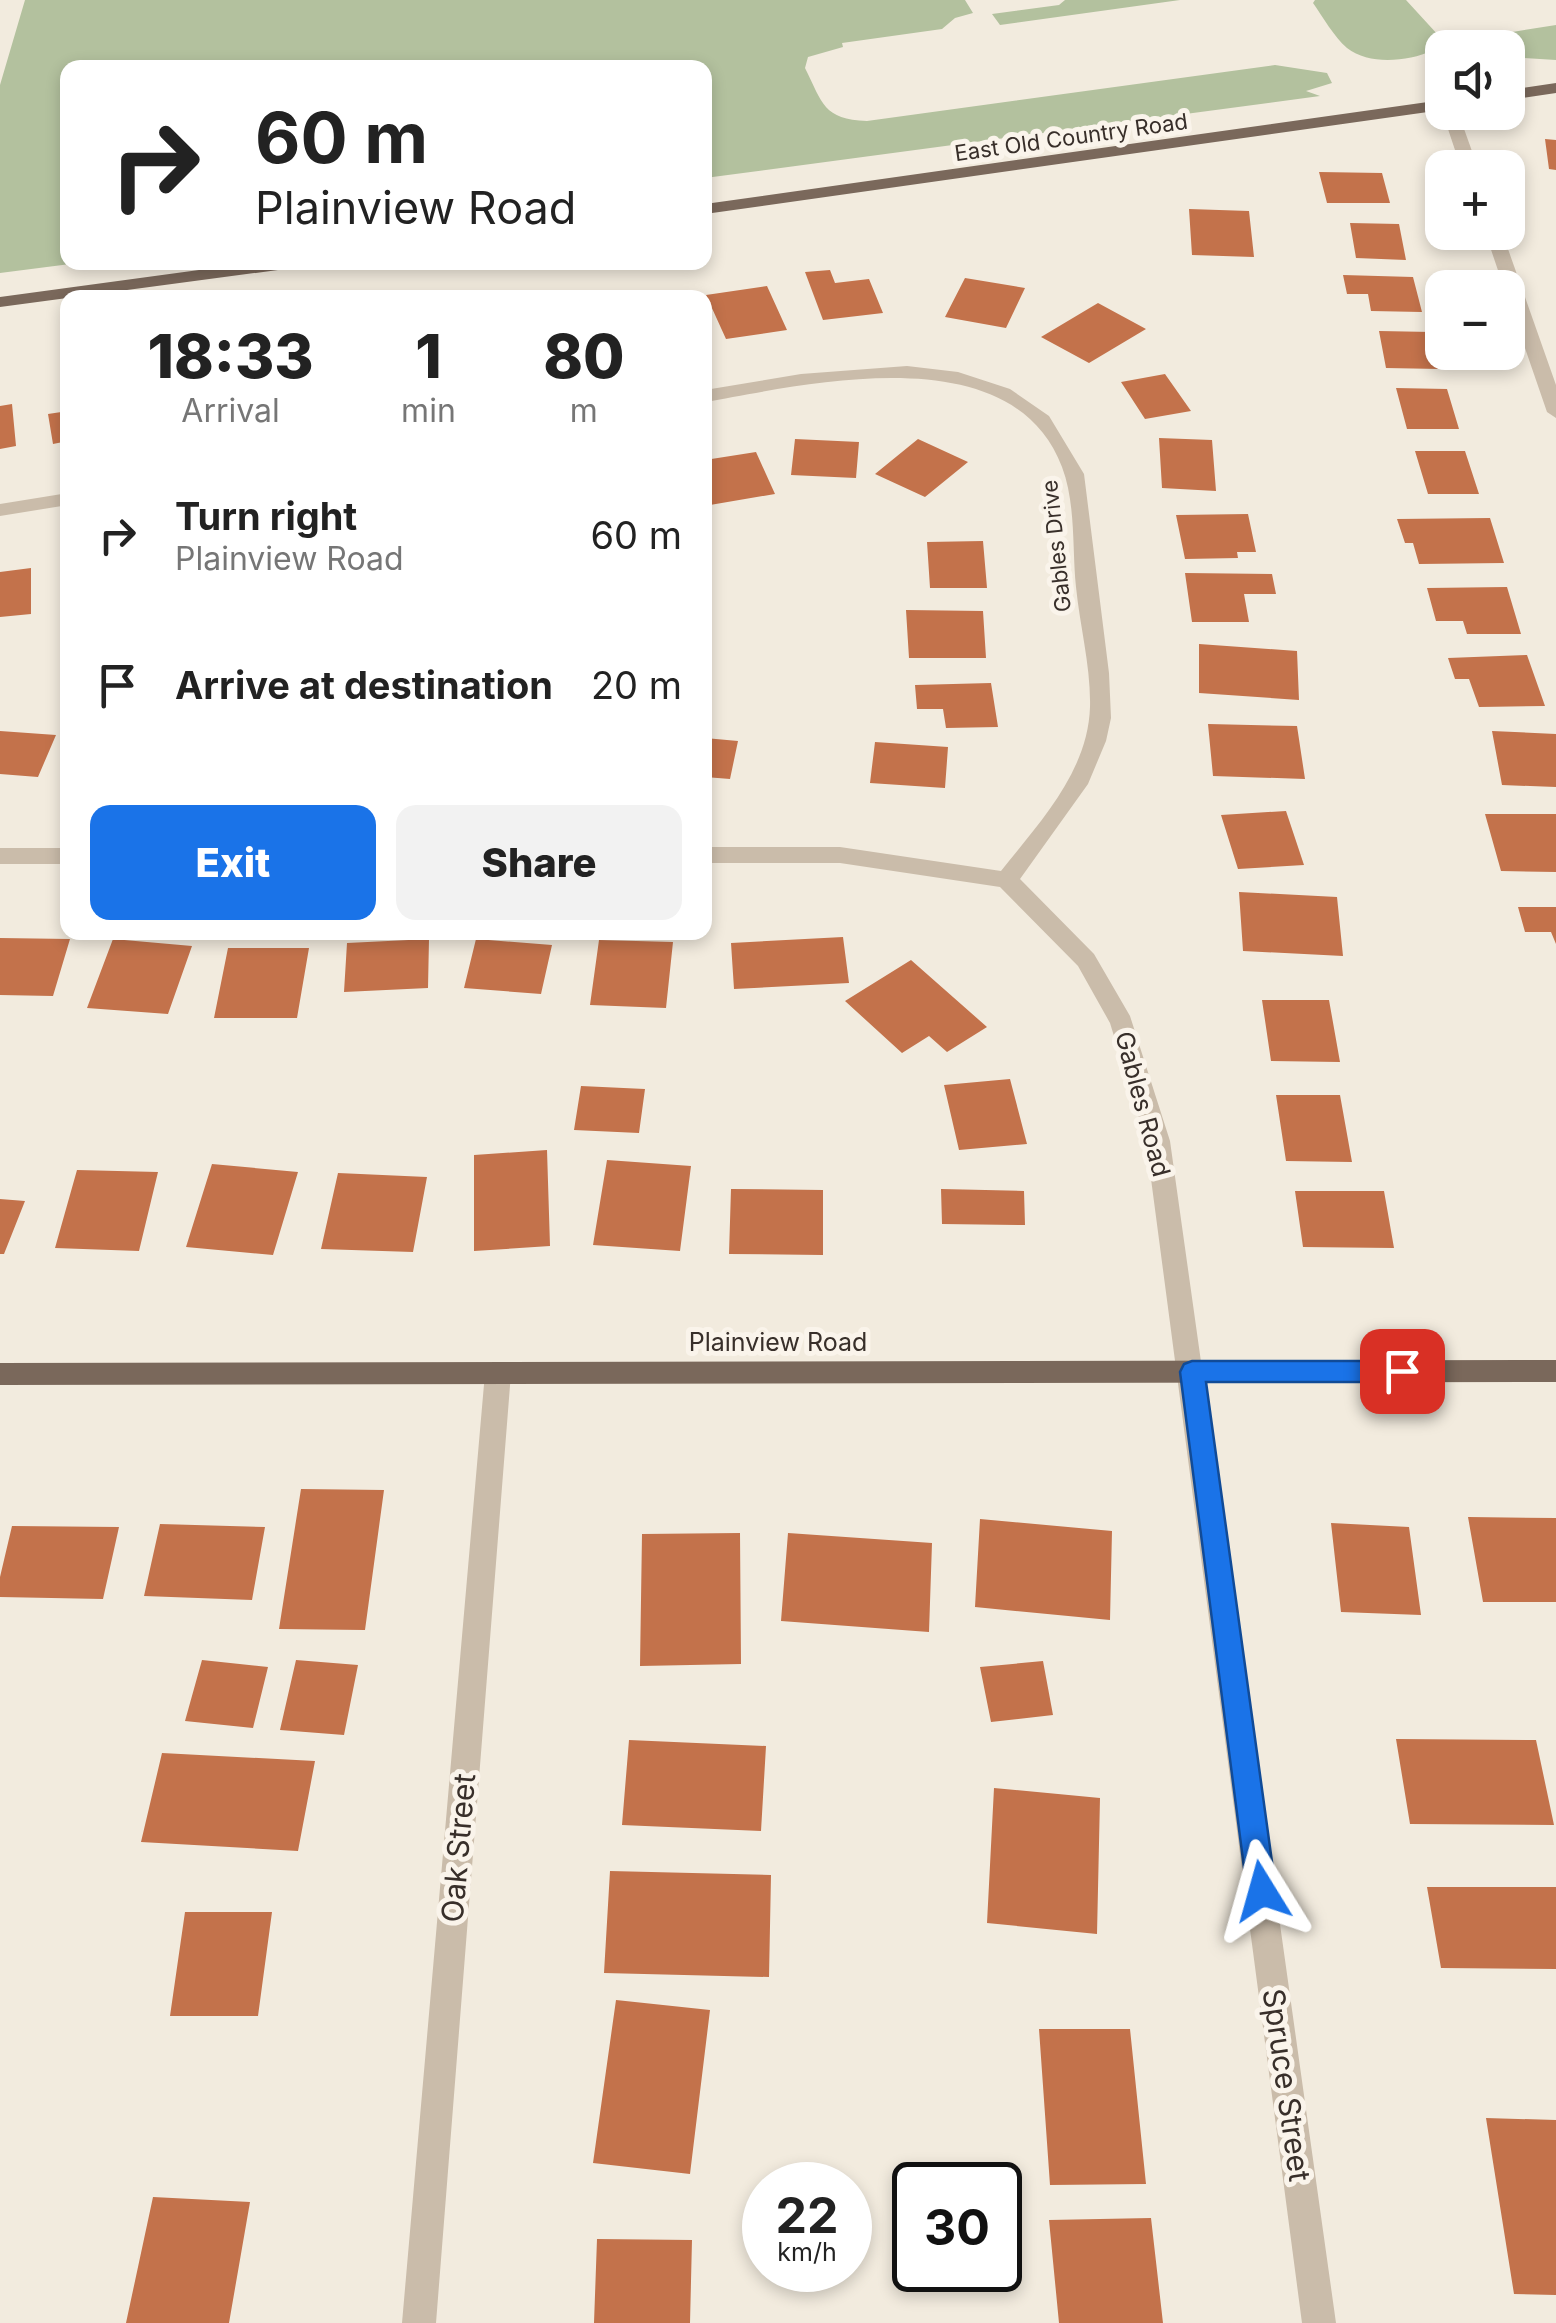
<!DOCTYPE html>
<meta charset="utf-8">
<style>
:root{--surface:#fff;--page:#f2f2f2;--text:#222;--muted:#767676;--accent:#1a73e8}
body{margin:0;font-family:Inter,sans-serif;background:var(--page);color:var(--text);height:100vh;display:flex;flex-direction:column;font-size:38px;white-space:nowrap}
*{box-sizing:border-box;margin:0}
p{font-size:32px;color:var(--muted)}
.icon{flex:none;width:55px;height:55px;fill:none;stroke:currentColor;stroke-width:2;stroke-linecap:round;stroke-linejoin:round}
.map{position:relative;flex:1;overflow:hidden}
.details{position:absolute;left:60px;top:290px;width:652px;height:650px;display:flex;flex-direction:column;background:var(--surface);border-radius:20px;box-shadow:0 5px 15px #0003}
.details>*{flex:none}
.top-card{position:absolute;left:60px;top:60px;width:652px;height:210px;border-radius:20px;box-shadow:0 5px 15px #0003;background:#fff;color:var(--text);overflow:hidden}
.tools{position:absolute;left:1425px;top:30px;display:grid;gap:20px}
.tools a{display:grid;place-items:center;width:100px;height:100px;border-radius:20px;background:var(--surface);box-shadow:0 5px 15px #0003;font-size:50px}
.speed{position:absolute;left:742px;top:2162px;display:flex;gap:20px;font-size:50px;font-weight:700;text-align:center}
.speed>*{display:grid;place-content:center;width:130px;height:130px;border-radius:50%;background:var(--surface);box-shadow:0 5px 15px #0003;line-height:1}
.speed small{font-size:25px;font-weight:400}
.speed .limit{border:5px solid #111;border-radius:15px;background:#fff;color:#111}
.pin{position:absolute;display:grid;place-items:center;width:85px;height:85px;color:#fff;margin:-42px;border-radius:20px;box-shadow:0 5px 15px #0006}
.me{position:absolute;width:110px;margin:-55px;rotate:352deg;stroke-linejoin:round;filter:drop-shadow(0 0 8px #0008)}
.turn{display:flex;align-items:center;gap:35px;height:210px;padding:0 30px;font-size:45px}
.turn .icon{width:130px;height:130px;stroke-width:2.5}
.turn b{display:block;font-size:70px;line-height:85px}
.eta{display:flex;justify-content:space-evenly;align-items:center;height:170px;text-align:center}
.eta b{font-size:60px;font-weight:800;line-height:70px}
.cta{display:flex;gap:20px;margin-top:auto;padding:20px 30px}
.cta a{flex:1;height:115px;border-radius:20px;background:var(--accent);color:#fff;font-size:40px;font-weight:800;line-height:115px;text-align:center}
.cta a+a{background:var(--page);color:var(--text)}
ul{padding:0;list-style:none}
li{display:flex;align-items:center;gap:30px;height:150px;padding:0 30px}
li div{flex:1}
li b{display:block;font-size:38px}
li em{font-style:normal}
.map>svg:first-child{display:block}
.green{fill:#b3c19e}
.building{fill:#c3724b}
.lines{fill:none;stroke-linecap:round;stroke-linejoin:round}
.minor{fill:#cabcaa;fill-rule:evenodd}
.major{fill:#7a685b;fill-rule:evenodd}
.route{fill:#1a73e8;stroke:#114b97;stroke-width:2.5}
.labels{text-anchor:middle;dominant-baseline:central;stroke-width:10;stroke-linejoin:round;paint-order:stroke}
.far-street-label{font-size:22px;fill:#382f2a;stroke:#faf4eb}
.street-label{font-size:25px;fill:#382f2a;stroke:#faf4eb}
.near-street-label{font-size:30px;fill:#382f2a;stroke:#faf4eb}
</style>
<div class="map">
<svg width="1556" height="2323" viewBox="0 0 1556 2323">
<rect width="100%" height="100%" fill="#f2ebde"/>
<path class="green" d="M25,0H965L973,13L955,18L942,29L842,43L843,47L808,57L805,68C823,104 823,119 867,121L1275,65L1327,73L1332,83L1306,91L1320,96L705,178V68H68V262L78,263L0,273V85Z
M1065,0H1180L1000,25L992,14L1059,5Z
M1315,0H1406L1439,36L1432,51C1408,61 1370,66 1347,48C1334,37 1323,17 1313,3Z
M1556,25V60L1508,57V48L1492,46L1506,33Z"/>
<path class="building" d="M1545,139L1556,140V170L1549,169Z
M1319,172L1382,173L1390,203H1327Z
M1189,209L1249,211L1254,257L1192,255Z
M1350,223L1399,224L1406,260L1356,258Z
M830,270L835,283L869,279L883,313L823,320L805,272Z
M1343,275L1413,277L1422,312L1371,311L1368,294H1347Z
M965,278L1025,288L1006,328L945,317Z
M767,286L787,330L726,339L706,295Z
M1098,303L1146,329L1089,363L1041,337Z
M1379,331L1432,332L1440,369L1386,368Z
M1165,374L1191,411L1145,419L1121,382Z
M1396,388L1447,389L1459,429H1407Z
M12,404L16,446L0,449V406Z
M68,411V441L53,444L48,414Z
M1159,438L1212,440L1216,491L1162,488Z
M795,439L859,442L856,478L791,475Z
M918,439L968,462L925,497L875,474Z
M1415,451H1465L1479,494H1428Z
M756,452L775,494L710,505L705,494V460Z
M1248,514L1256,552H1237L1238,558L1185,559L1176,515Z
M1490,518L1504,563L1419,564L1413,543H1405L1397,519Z
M983,541L987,588H930L927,542Z
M31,568V614L0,617V572Z
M1185,573L1272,574L1276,594H1244L1249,622H1192Z
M1507,587L1521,634H1467L1463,621H1436L1427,588Z
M906,610L983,611L986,658H909Z
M1199,644L1297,651L1299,700L1199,693Z
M1527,655L1545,706L1479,707L1469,679H1455L1448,658Z
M991,683L998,727L946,728L943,709H917L915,685Z
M1208,724L1297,726L1305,779L1213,776Z
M0,731L56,735L38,777L0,774Z
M1492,731L1556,734V787L1502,785Z
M705,738L738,741L730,779L705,777Z
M875,742L948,747L945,788L870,783Z
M1286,811L1304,865L1238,869L1221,815Z
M1485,814H1556V872L1501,871Z
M1239,892L1337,897L1343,956L1243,951Z
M1518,907H1556V944L1551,932H1525Z
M843,937L849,983L734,989L731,943Z
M0,938L70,939L53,996L0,995Z
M113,939L192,946L168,1014L87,1008Z
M429,939L428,988L344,992L347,943Z
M476,939L552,945L541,994L464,988Z
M599,940L673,942L666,1008L590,1005Z
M228,948H309L297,1018H214Z
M911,960L987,1027L947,1052L929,1036L902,1053L845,1001Z
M1262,1000H1329L1340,1062L1271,1061Z
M1010,1079L1027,1144L959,1150L944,1085Z
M581,1086L645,1089L639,1133L574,1130Z
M1276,1095H1340L1352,1162L1286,1161Z
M547,1150L550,1246L474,1251V1155Z
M607,1160L691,1166L680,1251L593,1245Z
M212,1164L298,1172L273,1255L186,1247Z
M77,1170L158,1172L139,1251L55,1248Z
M338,1173L427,1177L413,1252L321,1249Z
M731,1189L823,1190V1255L729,1254Z
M941,1189L1024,1191L1025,1225L942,1224Z
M1295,1191H1384L1394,1248L1303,1247Z
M0,1199L25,1201L4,1254H0Z
M301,1489L384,1490L365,1630L279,1629Z
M1468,1517L1556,1518V1602H1483Z
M980,1519L1112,1531L1110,1620L975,1607Z
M1331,1523L1409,1527L1421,1615L1341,1612Z
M160,1524L265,1527L252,1600L144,1596Z
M12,1526L119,1527L103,1599L0,1597V1577Z
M740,1533L741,1664L640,1666L642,1534Z
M788,1533L932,1543L929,1632L781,1621Z
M202,1660L268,1667L253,1728L185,1721Z
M296,1660L358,1665L344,1735L280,1730Z
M1043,1661L1053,1715L991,1722L980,1667Z
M1396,1739L1536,1740L1554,1825L1410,1824Z
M629,1740L766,1746L761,1831L622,1825Z
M162,1753L315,1761L298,1851L141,1842Z
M994,1788L1100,1798L1097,1934L987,1923Z
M610,1871L771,1875L769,1977L604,1973Z
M1427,1887H1556V1969L1441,1968Z
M185,1912H272L258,2016H170Z
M616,2000L710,2010L690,2174L593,2163Z
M1039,2029H1130L1146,2184L1050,2185Z
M1486,2118L1556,2120V2295L1514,2294Z
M153,2197L250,2202L229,2323H126Z
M1151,2218L1163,2323H1059L1049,2220Z
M597,2239L692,2240L690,2323H594Z"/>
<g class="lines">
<path class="minor" d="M1442,111L1458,112L1478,168H1461Z
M1485,232H1502L1556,385V418L1547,412L1508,299V288H1504Z
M907,366L958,372L1010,389L1049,416L1084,474L1109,673L1111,718L1106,741L1088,784L1020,879L1094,954L1130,1016L1170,1141L1336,2323H1302L1146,1141L1110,1023L1078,966L1000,887L840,863H705V847H840L1001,871C1039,823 1088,772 1090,707C1091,667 1080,627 1076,587C1072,548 1076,504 1062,467C1012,335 809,384 705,402V390L801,374Z
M68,493V505L0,516V504Z
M0,848H68V864H0Z
M498,1362L507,1365L511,1373L436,2323H402L485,1373L489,1365Z"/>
<path class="major" d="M1556,83V93L1508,100V90Z
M1442,100V110L705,214V204Z
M257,262H308L300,267L0,307V297Z
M1556,1360V1382L0,1385V1363Z"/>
</g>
<path class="route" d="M1192,1361H1402L1411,1364L1415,1371L1411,1379L1402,1382H1206L1276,1891L1271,1901L1262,1905L1252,1901L1247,1891L1180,1372L1184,1364Z"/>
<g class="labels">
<g class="far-street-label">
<text transform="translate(1071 137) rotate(-8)">East Old Country Road</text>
<text transform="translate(1056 546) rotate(-96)">Gables Drive</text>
</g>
<g class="street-label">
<text transform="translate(1143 1104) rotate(75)">Gables Road</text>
<text x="778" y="1342">Plainview Road</text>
</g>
<g class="near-street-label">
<text transform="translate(458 1848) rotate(-85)">Oak Street</text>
<text transform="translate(1287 2085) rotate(82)">Spruce Street</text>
</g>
</g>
</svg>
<div class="tools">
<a><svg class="icon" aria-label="sound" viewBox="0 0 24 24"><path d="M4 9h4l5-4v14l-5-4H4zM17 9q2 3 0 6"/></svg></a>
<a>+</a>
<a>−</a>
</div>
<div class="speed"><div>22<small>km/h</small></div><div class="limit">30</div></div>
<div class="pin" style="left:1402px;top:1371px;background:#d93025"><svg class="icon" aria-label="arrive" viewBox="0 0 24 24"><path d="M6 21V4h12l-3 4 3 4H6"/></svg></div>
<svg class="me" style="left:1262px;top:1891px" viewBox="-20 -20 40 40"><path d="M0-17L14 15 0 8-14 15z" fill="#1a73e8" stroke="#fff" stroke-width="4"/></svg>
<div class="top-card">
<div class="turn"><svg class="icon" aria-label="right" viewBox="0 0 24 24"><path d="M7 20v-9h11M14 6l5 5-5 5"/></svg><div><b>60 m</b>Plainview Road</div></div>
</div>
<section class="details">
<div class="eta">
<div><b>18:33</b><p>Arrival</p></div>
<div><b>1</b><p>min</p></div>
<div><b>80</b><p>m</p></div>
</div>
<ul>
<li><svg class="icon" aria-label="right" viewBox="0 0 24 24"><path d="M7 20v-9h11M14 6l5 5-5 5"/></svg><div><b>Turn right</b><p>Plainview Road</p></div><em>60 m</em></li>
<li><svg class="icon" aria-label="arrive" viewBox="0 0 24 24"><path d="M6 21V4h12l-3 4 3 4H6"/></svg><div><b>Arrive at destination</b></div><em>20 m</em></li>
</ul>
<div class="cta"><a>Exit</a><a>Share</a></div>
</section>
</div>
